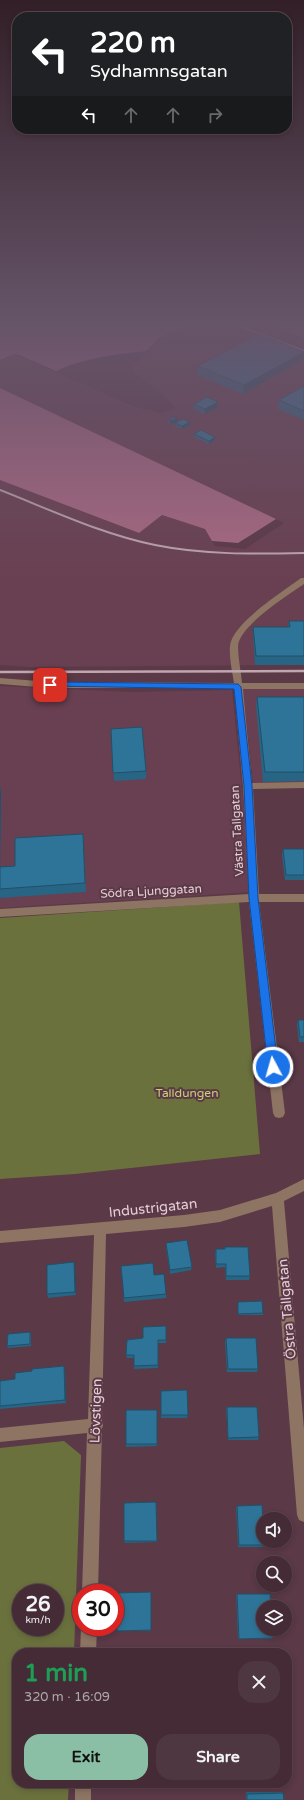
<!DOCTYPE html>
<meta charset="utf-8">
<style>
:root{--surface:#442b35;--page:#4e3741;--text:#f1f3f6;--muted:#afa7ad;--line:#5c4750;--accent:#8abfa5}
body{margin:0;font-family:"Varela Round",sans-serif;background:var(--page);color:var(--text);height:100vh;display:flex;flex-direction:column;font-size:15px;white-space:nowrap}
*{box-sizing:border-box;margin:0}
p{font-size:13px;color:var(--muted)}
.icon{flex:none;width:22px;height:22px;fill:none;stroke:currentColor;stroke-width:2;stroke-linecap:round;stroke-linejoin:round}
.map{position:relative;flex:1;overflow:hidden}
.side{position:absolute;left:12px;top:1648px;width:280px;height:140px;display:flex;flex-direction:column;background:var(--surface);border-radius:16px;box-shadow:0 2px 6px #0003,0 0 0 1px var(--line)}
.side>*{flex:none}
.banner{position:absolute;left:12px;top:12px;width:280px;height:122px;border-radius:16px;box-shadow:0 2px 6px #0003,0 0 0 1px var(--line);background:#202124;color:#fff;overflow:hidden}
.tools{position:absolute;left:256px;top:1512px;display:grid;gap:8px}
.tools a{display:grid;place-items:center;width:36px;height:36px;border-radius:50%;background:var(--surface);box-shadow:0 2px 6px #0003,0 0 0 1px var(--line);font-size:20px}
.speed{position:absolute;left:12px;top:1584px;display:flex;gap:8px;font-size:20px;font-weight:700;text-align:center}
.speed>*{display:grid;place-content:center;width:52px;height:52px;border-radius:50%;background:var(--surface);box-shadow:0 2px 6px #0003,0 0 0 1px var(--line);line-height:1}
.speed small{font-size:10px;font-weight:400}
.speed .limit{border:6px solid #d22;background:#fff;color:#111}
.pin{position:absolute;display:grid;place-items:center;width:34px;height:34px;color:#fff;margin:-17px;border-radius:8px;box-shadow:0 2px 6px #0006}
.me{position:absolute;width:44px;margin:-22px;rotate:354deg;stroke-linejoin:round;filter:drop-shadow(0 0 3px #0008)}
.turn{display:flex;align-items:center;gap:14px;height:84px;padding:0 12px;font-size:18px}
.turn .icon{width:52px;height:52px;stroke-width:2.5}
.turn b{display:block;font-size:28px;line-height:34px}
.lanes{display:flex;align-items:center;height:38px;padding:0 12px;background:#0003;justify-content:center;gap:20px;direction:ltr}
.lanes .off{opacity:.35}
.round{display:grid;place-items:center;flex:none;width:42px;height:42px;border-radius:16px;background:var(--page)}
.head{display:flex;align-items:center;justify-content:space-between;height:68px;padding:0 12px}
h1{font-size:24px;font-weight:700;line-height:30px;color:#1e9e55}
.primary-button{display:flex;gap:8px;margin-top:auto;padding:8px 12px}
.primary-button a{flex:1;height:46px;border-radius:16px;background:var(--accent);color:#111;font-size:16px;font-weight:700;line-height:46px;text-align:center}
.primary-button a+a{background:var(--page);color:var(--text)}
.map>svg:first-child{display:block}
.built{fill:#694051}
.green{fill:#6b713d;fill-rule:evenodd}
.water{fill:#a96983}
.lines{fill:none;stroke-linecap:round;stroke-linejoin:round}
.minor{fill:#8d7463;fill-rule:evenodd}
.rail-far1{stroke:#bfa6b0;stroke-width:2}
.rail{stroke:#bfa6b0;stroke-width:2.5}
.wall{fill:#286483}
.shaded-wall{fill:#20516a}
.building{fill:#2e7498;stroke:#20516a}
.route{fill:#1a73e8;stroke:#114b97}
.labels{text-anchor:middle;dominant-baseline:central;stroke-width:4;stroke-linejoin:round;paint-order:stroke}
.street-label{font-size:12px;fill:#e4ced6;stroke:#5b3947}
.park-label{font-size:12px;fill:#c8d274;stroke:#5b3947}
.near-street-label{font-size:14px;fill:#e4ced6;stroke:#5b3947}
</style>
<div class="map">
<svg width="304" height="1800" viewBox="0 0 304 1800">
<rect width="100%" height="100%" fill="#5b3947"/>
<path class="built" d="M186,326H273L304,338V665L30,667L0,665V480L138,533L162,515L205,529L215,546L245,549L284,523L0,388V360L14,354L135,407L163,413L175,408L166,397L135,373L133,367L159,338Z
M0,686L130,692L232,690L252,892L0,908Z
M243,689H304V783H253Z"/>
<path class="green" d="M239,902L260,1154L75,1174L0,1179V918Z
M64,1441L81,1455L74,1653H17V1783H69L68,1800H0V1448ZM21,1593H55V1627H21Z"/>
<path class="water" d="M0,326H186L159,338L146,351C115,354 85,358 56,371L19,355L14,354L0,360Z
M273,326H304V338Z
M0,388L276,519L238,543L212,541L205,529L162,515L139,533L0,480Z"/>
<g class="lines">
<path class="minor" d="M301,578H304V584C288,595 239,626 238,646C238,658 241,671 242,683H304V689H243L252,783L304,782V788L253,789L259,894H304V902H259L285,1113L283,1117L279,1118L275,1117L273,1113L249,902L0,917V909L249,894L243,786L234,688H50L0,684V678L50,682L234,683C232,671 229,657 230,646C232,623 284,591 301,578Z
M304,1179V1191L284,1201L304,1429V1522L299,1520L297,1515L272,1206L220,1222L184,1227L106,1234L102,1422L103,1425L102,1429L98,1593H82L87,1433L0,1442V1428L88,1419L94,1235L0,1243V1231L184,1215L220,1210L276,1193Z
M81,1627H97L96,1653H80Z
M75,1783H91V1800H75Z"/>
<path class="rail-far1" d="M239,326L304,351
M0,490C51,510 101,534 155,545C204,555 254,554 304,553"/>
<path class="rail" d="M0,672L304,671"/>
</g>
<path class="wall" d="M303,360L243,394L197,375L198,366Z
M304,386V420L278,409L279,400Z
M218,402V407L205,414L194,410V404Z
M168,420L177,421L170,424L168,423Z
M190,422V425L182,429L175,426V423Z
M194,434L215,437V440L209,444L194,437Z
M289,621H304V665H255L253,636V627H288Z
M257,697H304V781L263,782L256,706Z
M111,729L146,771V779L114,781Z
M0,786L1,793L0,867L15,866L83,834L86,892L0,898Z
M283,849H304V880H285L282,855Z
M298,1020H304V1042H299L297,1025Z
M166,1243L192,1267L191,1270L170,1274L166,1247Z
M225,1247L250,1276L249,1280H226L225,1267L216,1268L215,1253L216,1249H224Z
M74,1262L76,1295L48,1298L47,1294Z
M121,1266L154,1275L166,1294V1298L124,1302Z
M238,1302L263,1313V1315H238Z
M166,1326V1343H158V1368L134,1369V1358H127L126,1355Z
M30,1332L31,1334V1346L8,1348L7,1346Z
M226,1338L258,1369L257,1372H227L225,1342Z
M64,1366L65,1369L66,1403L0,1409V1381L15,1379L32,1371Z
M161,1391L188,1415L187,1418H161Z
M227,1407L259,1437L258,1440H228L226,1410Z
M157,1410V1446L126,1447V1444Z
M156,1502L157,1542L125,1543L124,1541Z
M237,1506L264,1545L263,1547H238L236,1508Z
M151,1592V1631H117Z
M237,1594L273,1638L272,1639H238L236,1595Z
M246,1792H282L283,1793L284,1800H246Z"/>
<path class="shaded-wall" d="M304,352L303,360L243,394L244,385Z
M218,402V407L205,414V409Z
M177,418V421L170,424V421Z
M190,422V425L182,429V426Z
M215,437V440L209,444V441Z
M0,786L1,793L0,877Z
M74,1262L75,1266L76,1295L75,1292Z
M64,1366L65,1369L66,1403L65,1400Z"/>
<path class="building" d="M259,334L304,352L244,385L198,366Z
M304,386V411L279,400Z
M207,397L218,402L205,409L194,404Z
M174,417L177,418L170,421L168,420Z
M183,419L190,422L182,426L175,423Z
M201,430L215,437L209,441L194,434Z
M289,621H304V656H256L253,627H290Z
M257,697H304V772H265Z
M142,727L146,771L113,773L111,729Z
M83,834L85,883L0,889V867L15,866V838Z
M283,849H304V875H286Z
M298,1020H304V1037H300Z
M187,1240L192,1267L170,1270L166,1243Z
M225,1247H248L250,1276H226V1264H216V1249H225Z
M74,1262L75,1292L47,1294V1265Z
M153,1263L154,1275L164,1274L166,1294L124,1298L121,1266Z
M262,1301L263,1313L238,1314V1302Z
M166,1326V1340H158V1365L134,1366V1355H126L127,1340L143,1338V1327Z
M30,1332V1344L7,1346L8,1334Z
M226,1338H256L258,1369H228Z
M64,1366L65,1400L0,1406V1381L15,1379V1373L32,1371V1369Z
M187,1390L188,1415H161V1391Z
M227,1407H257L259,1437L228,1438Z
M126,1410H157V1444H126Z
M156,1502L157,1541H124V1503Z
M262,1505L263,1522V1541H264V1545H239L237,1506Z
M151,1592V1630L117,1631V1593Z
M237,1594H270L271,1607H263V1629H273V1638L239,1639Z
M283,1793L284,1800H247V1794Z"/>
<linearGradient id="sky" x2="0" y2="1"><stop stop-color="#321f27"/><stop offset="0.56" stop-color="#665469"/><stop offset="1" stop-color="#665469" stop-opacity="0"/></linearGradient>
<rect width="304" height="578" fill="url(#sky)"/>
<path class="route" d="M50,682L238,684L241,687L252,786L258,898L278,1067L277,1070L273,1071L270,1070L268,1067L249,898L244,786L234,689L48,686V683Z"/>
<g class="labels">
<g class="street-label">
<text transform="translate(237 831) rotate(-93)">Västra Tallgatan</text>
<text transform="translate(151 891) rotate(-3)">Södra Ljunggatan</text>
</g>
<g class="park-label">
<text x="187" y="1093">Talldungen</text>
</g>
<g class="near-street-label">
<text transform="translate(153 1208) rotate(-6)">Industrigatan</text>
<text transform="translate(287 1309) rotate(-95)">Östra Tallgatan</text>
<text transform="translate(96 1411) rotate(-88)">Lövstigen</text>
</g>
</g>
</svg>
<div class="tools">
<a><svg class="icon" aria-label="sound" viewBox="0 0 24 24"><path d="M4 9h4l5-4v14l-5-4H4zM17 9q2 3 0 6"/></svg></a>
<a><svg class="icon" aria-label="search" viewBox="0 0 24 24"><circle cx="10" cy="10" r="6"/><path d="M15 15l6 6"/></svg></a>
<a><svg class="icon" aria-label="layers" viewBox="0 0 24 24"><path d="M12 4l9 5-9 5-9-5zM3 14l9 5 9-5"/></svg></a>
</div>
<div class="speed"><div>26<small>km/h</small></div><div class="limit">30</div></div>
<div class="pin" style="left:50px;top:685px;background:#d93025"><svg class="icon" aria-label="arrive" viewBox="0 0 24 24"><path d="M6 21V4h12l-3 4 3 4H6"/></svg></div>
<svg class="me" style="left:273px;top:1067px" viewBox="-20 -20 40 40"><circle r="17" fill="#1a73e8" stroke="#fff" stroke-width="3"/><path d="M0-11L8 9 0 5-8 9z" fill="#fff"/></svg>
<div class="banner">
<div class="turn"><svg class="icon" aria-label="left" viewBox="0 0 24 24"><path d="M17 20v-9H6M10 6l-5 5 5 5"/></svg><div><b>220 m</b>Sydhamnsgatan</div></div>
<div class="lanes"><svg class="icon" aria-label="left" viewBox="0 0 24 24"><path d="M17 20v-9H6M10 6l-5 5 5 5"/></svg><svg class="icon off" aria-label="ahead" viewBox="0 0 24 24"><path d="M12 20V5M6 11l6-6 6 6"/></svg><svg class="icon off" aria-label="ahead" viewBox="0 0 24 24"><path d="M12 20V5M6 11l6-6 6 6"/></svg><svg class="icon off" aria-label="right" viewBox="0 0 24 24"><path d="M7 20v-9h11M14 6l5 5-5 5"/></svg></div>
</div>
<section class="side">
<div class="head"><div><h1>1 min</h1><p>320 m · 16:09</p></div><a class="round"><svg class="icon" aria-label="close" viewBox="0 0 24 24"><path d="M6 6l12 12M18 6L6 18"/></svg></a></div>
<div class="primary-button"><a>Exit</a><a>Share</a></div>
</section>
</div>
